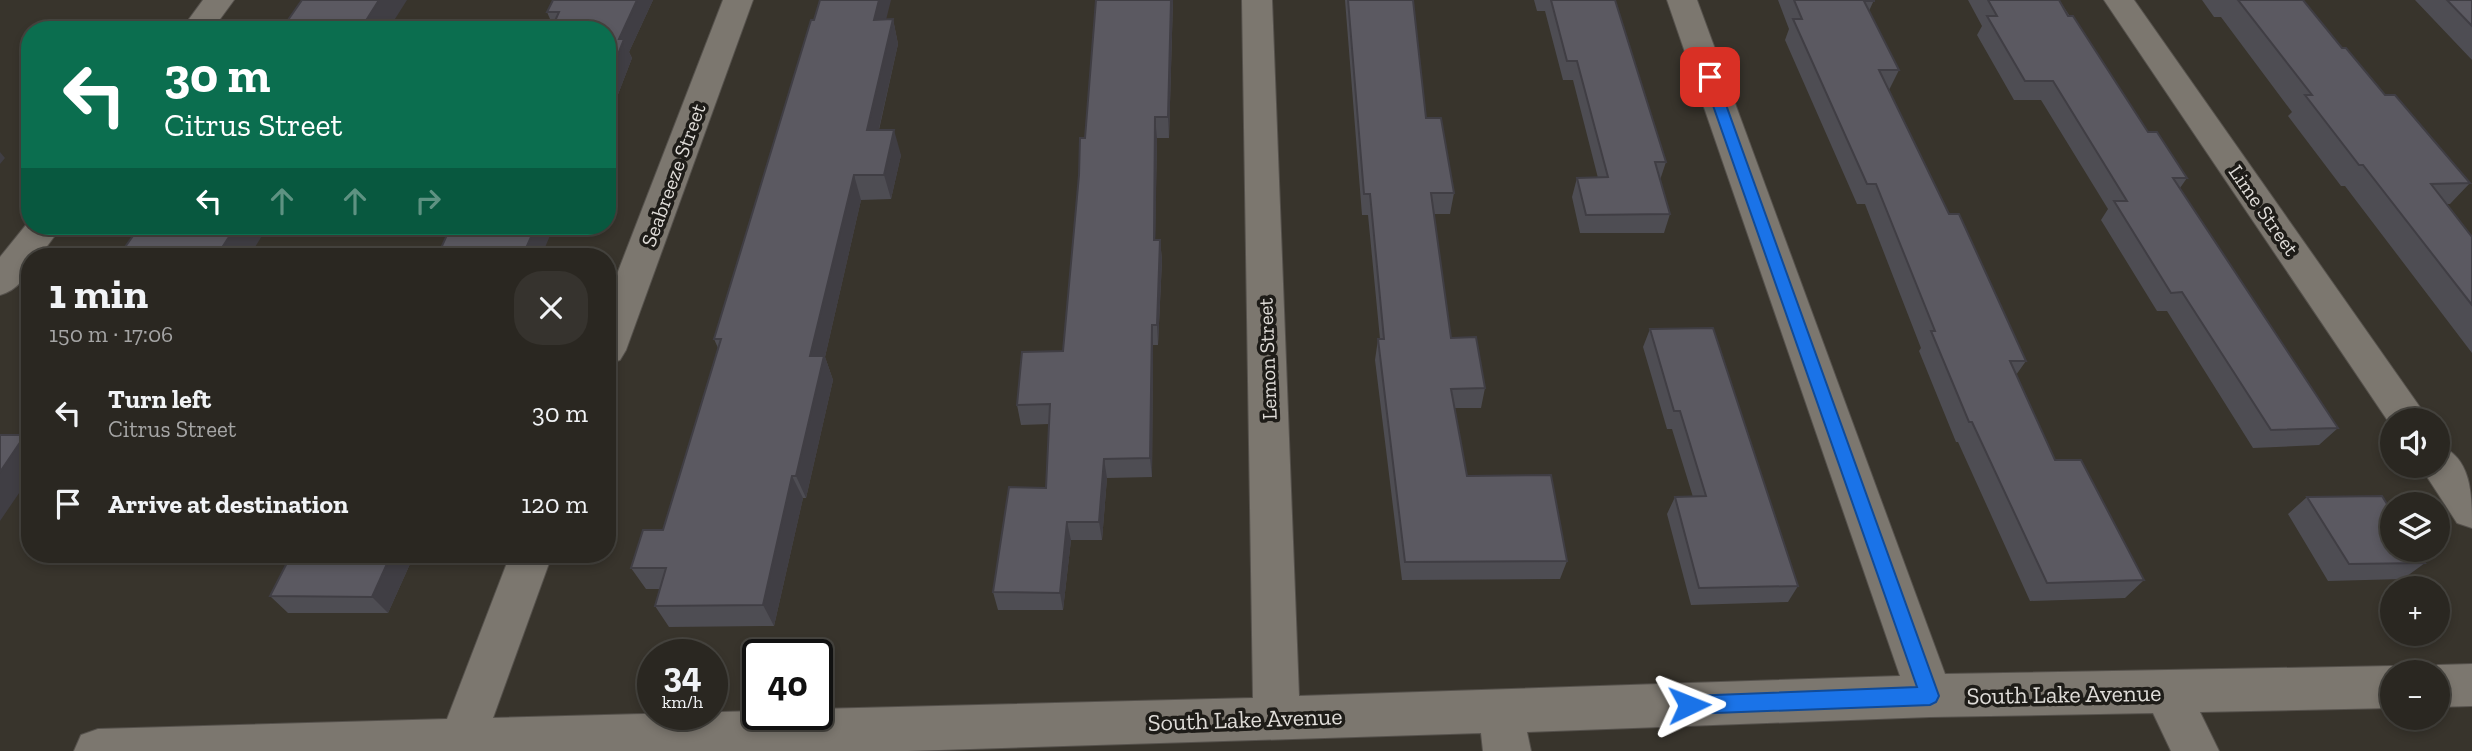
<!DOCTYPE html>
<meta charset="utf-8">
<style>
:root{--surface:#2a2721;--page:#36332e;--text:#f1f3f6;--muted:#a5a5a5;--line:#46443f}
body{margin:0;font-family:"Zilla Slab",serif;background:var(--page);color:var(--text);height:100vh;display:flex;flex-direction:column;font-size:26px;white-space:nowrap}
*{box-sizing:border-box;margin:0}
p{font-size:23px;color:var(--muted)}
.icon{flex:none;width:38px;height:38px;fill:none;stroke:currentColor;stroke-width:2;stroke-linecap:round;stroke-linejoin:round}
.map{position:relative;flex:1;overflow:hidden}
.sheet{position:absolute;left:21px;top:248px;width:595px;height:315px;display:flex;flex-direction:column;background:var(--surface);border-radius:28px;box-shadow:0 4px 10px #0003,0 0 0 2px var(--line)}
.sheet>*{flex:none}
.guide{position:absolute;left:21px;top:21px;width:595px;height:214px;border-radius:28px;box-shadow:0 4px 10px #0003,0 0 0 2px var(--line);background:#0b6e4f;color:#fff;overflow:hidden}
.fabs{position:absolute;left:2380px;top:408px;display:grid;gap:14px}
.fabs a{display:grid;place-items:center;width:70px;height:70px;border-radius:50%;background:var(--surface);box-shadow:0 4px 10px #0003,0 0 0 2px var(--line);font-size:35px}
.speed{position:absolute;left:637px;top:639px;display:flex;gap:14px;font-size:35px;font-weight:700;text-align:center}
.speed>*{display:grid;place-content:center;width:91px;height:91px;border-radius:50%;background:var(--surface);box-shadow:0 4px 10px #0003,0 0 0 2px var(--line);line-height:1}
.speed small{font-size:18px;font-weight:400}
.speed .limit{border:4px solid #111;border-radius:10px;background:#fff;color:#111}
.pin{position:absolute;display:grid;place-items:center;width:60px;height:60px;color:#fff;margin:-30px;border-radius:14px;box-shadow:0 4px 10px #0006}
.me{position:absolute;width:77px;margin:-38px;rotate:88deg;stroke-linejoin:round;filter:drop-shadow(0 0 5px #0008)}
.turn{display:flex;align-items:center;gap:24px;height:147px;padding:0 28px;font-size:32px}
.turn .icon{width:91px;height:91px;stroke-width:2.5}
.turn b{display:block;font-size:49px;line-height:60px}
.lanes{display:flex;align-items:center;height:66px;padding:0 28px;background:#0003;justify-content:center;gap:35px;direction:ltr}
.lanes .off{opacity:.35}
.round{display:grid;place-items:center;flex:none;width:74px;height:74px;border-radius:28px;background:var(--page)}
.overview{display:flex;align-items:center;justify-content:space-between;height:119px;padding:0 28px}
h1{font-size:42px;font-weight:800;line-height:52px}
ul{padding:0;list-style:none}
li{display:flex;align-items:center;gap:21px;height:91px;padding:0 28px}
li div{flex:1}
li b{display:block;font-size:26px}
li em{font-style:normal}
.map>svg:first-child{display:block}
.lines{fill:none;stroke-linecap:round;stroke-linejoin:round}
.minor-casing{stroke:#55514c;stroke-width:2}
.minor{fill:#7c776f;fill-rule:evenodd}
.wall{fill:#4e4d53}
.shaded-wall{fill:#403e44}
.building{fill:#5b5961;stroke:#403e44;stroke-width:2}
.route{fill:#1a73e8;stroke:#114b97;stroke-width:2}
.labels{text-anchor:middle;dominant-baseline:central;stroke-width:7;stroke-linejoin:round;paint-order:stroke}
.street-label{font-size:21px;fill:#dfdcd8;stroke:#1e1c18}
.near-street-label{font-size:24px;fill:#dfdcd8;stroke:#1e1c18}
</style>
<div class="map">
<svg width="2472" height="751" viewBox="0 0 2472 751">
<rect width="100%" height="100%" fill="#38342c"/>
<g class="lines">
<defs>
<path id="minor" d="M203,0H234L212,30H181Z
M723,0H753L626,350L620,360L607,364V300Z
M1242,0H1272L1299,696L1900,676L1667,0H1697L1945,674L2392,666L2408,672H2392V708L2200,712L2219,751H2171L2153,713L1930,717L1527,732L1531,751H1483L1481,733L908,751H74L81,735L98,729L447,719L510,555H552L493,718L758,711V714H817V709L1253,698Z
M2104,0H2134L2429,420H2392V427Z
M30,220V226H62L39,257H30C30,276 17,290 0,295V257Z
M2438,445C2472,457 2472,495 2472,528L2457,523L2420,466H2438Z
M2472,664V706L2438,707V672L2422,671L2438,665Z"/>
</defs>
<use href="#minor" class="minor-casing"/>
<use href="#minor" class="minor"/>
</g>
<path class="wall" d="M553,0H653L629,52L632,58L607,123V30L553,26L547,12Z
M1173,0L1169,138H1157L1155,240H1160L1162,260L1158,345H1153L1152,477L1107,478L1102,540H1071L1063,610H998L993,592L1046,488L1049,424L1021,425L1017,405L1063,351Z
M1345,0H1413L1426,118L1454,193L1450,214H1434L1451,338L1485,388L1481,408H1455L1467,476L1567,561L1560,579L1402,580L1375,360L1378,339H1380L1368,215H1362Z
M1534,0H1615L1666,162L1660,180L1670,214L1664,233H1580L1572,197L1577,178H1598L1573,80H1563L1545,11H1537Z
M1778,0H1874L1869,11L1899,70L1889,90L1949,214L2026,361L2016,375L2055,460L2144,580L2125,598L2030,601L1958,442H1956L1919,351L1921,348L1865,204H1857L1785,40L1789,29Z
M1968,0H2059L2148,132L2187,178L2180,188L2338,428L2319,445L2253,448L2167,311H2157L2101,220L2108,209L2041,100H2014L1977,35L1982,26Z
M2202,0H2303L2342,48L2385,95L2470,183L2450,204H2447L2472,237V353L2345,186H2341L2288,116L2292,112L2221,17H2214Z
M2415,0H2472V60Z
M893,19L898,44L879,130L901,155L891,199L861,200L825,357L833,380L806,498H803L774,626L669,627L655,606L660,589H646L631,568L663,530L718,348L714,339L814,20Z
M1650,329L1798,586L1788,602L1691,605L1667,514L1675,497H1693L1672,429H1667L1643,347Z
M2307,497L2425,563L2403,579L2328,581L2288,514Z
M414,555L388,613H288L270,596Z"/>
<path class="shaded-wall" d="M379,0H407L388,30H360Z
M637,0H653L629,52L632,58L607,123V82L619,39Z
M879,0H891L880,44L874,20Z
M1171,0H1173L1169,138L1168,117Z
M893,19L898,44L873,155L867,130Z
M1155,117L1157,138L1155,260L1154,240Z
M894,130L901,155L891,199L884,175Z
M0,152L5,158L0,164Z
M854,175L861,200L825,357L833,380L806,498L796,476L810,356Z
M236,226H268L249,257H216Z
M536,226H554L541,257H522Z
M1160,240L1162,260L1158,345L1157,325Z
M1152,325L1153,345L1152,477L1150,458Z
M25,435L30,439V477L0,521V472Z
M1104,459L1107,478L1102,540L1099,522Z
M792,476L803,498L774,626L763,605Z
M1067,522L1071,540L1063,610L1060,593Z
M391,555H414L388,613L372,597Z"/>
<path class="building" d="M302,0H379L360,30H281Z
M553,0H637L619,39H624L607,82V30H551L559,12H547Z
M820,0H879L874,20L893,19L867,130H894L884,175H854L810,356H824L796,476H792L763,605L655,606L666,568H631L643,530H663L721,339H714L811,20H814Z
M1096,0H1171L1168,117H1155L1154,240H1160L1157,325H1152L1150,458L1104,459L1099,522H1067L1060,593L993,592L1009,487L1046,488L1050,404L1017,405L1022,352L1063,351L1079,175L1080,138H1085Z
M1348,0H1413L1426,118H1441L1454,193H1431L1451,338L1476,337L1485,388L1451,389L1467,476L1551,475L1567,561L1405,562L1378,339H1384L1370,194H1364Z
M1551,0H1615L1666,162H1655L1670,214L1586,215L1577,178L1608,177L1577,61H1567Z
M1794,0H1874V1H1864L1899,70H1879L1949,214H1959L2026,361H2010L2055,460H2081L2144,580L2047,583L1972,422H1969L1931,331H1935L1876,184H1867L1793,19H1802Z
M1988,0H2059L2068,16H2073L2148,132H2157L2187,178H2173L2338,428L2271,430L2182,292L2171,293L2114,201H2127L2053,81H2025L1987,16H1997Z
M2238,0H2303L2342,48H2346L2385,95H2395L2470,183L2431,184L2472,237V305L2363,165H2359L2305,95H2312Z
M2447,0H2472V26Z
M140,226H236L216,257H118Z
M451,226H536L522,257H437Z
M1713,328L1798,586L1699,588L1675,497L1706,496L1680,411H1674L1650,329Z
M0,435H25L0,472Z
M2382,496L2392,512V550H2416L2425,563L2349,564L2307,497Z
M291,555H391L372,597L270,596Z"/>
<path class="route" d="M1710,73L1716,77L1939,696L1936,702L1930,705L1689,714L1682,711L1679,705L1682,698L1689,696L1917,687L1703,77Z"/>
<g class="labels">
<g class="street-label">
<text transform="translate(673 175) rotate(-70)">Seabreeze Street</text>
<text transform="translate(2264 210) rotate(55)">Lime Street</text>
<text transform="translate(1267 359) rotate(-92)">Lemon Street</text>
</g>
<g class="near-street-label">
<text transform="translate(2064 694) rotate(-1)">South Lake Avenue</text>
<text transform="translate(1245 719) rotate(-2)">South Lake Avenue</text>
</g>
</g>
</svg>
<div class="fabs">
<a><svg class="icon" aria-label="sound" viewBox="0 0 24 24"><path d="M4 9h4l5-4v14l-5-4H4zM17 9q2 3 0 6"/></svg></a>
<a><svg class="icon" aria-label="layers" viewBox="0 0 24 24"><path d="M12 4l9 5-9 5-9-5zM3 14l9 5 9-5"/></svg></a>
<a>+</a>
<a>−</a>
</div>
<div class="speed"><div>34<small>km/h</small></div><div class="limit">40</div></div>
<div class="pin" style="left:1710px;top:77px;background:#d93025"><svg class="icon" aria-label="arrive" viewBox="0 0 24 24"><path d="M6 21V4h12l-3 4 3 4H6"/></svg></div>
<svg class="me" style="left:1689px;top:705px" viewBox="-20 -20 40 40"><path d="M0-17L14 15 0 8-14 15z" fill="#1a73e8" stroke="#fff" stroke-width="4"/></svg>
<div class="guide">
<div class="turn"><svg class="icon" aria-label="left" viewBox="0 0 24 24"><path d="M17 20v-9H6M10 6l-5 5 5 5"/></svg><div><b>30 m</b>Citrus Street</div></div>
<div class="lanes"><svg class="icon" aria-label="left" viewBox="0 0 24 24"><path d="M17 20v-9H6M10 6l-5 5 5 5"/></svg><svg class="icon off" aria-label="ahead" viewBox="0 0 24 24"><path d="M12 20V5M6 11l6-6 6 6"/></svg><svg class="icon off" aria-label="ahead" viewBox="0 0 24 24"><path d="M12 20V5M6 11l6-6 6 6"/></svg><svg class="icon off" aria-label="right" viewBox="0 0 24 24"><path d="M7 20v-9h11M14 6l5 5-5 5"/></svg></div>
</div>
<section class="sheet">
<div class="overview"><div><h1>1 min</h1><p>150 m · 17:06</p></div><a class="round"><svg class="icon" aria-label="close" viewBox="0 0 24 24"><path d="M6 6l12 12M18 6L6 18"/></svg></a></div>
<ul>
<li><svg class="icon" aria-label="left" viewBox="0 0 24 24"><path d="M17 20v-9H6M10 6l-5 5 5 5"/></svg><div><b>Turn left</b><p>Citrus Street</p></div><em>30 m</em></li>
<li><svg class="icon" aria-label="arrive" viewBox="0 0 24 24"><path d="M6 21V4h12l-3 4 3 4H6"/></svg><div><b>Arrive at destination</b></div><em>120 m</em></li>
</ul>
</section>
</div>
